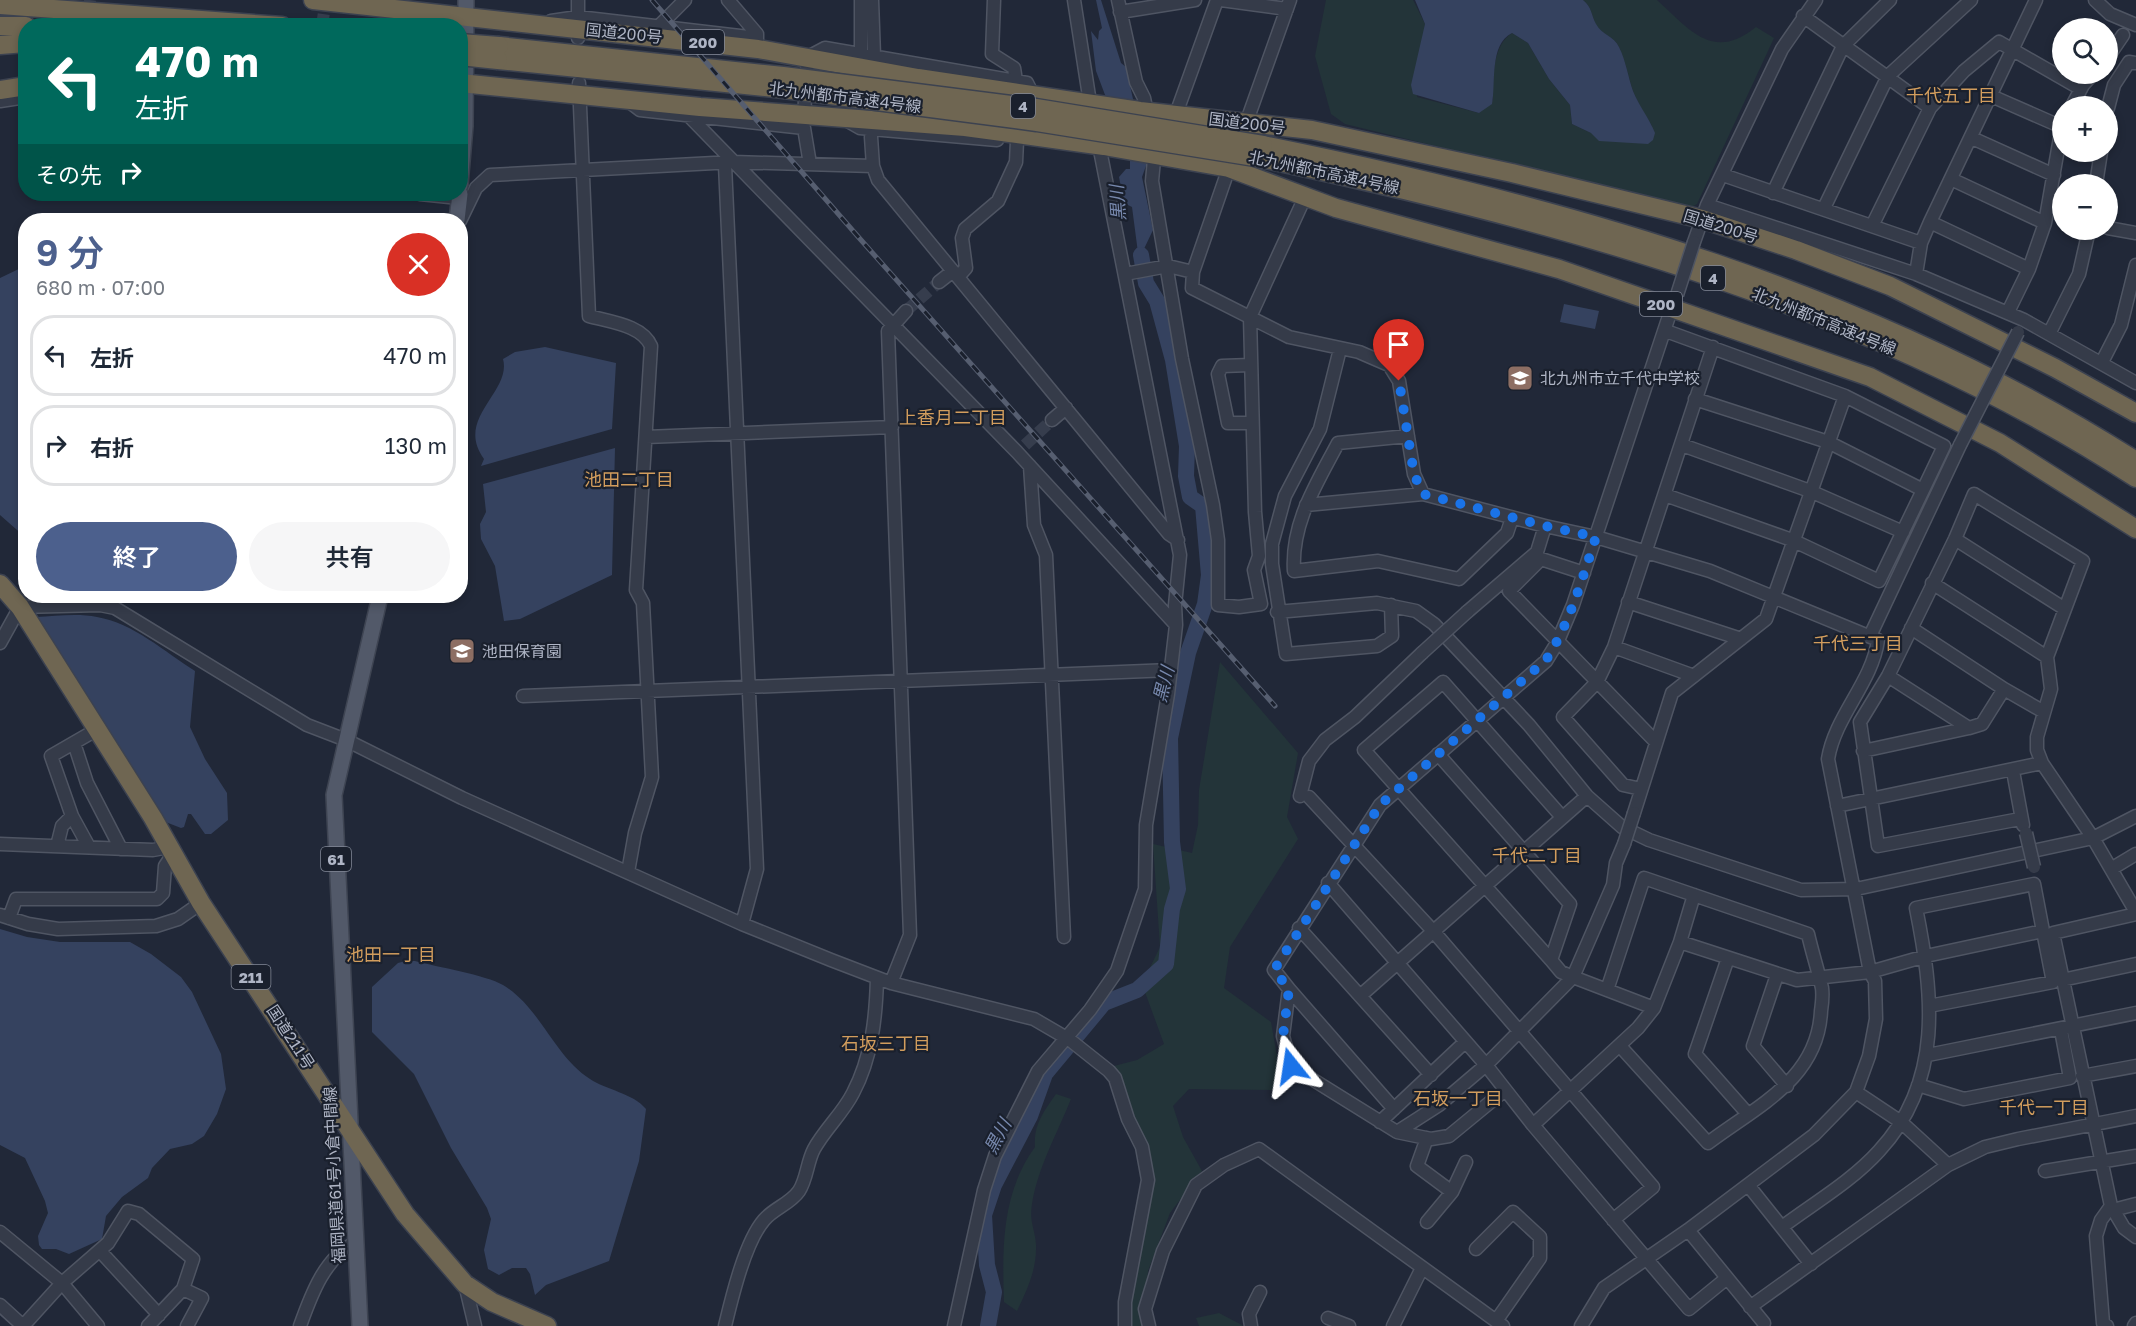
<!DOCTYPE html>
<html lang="ja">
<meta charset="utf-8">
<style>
:root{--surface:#fff;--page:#f6f6f7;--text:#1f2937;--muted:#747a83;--line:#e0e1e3;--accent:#4c608d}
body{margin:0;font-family:"Golos Text","Noto Sans JP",sans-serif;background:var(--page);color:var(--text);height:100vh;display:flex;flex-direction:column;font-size:22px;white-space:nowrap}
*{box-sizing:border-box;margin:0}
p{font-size:20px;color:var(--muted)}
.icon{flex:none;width:33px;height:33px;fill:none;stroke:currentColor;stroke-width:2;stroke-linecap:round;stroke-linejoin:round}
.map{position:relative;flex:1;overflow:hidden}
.details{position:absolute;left:18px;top:213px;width:450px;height:390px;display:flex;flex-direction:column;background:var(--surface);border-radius:24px;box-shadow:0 3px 9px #0003}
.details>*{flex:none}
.top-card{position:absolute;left:18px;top:18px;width:450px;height:183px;border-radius:24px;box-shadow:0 3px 9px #0003;background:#00695c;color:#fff;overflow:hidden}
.buttons{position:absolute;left:2052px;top:18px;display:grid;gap:12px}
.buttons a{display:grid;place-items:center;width:66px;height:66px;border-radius:50%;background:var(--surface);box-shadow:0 3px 9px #0003;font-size:30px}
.pin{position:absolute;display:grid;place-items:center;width:51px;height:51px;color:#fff;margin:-62px -26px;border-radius:50% 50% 50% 0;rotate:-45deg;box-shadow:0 0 6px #0007}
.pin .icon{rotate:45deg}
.me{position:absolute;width:66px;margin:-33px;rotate:345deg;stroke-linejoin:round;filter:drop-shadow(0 0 4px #0008)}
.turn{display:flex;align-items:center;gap:21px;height:126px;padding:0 18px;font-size:27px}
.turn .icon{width:78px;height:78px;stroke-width:2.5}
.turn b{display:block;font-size:42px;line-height:51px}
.then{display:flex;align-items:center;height:57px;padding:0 18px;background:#0003;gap:12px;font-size:22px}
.round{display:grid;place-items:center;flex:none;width:63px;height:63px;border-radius:32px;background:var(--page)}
.head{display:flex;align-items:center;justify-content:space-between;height:102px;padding:0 18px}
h1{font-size:36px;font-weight:600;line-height:45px;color:var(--accent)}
.button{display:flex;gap:12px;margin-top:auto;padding:12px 18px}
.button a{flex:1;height:69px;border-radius:36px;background:var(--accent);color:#fff;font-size:24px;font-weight:600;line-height:69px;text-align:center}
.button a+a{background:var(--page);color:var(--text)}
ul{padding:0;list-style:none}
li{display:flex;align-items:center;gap:18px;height:81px;margin:0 12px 9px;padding:0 6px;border:3px solid var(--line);border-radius:24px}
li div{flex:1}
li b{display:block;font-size:22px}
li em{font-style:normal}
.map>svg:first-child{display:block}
.green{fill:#233439}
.water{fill:#35425f}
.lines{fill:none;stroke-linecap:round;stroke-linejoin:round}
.river{stroke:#35425f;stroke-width:16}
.minor-tunnel{stroke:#363d4d;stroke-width:12;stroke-dasharray:12 6;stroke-linecap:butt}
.minor-casing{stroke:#4f5563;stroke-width:15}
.major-casing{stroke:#3e4452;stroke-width:18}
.highway-casing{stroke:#3c4250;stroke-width:21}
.minor{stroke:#353b49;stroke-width:12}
.major{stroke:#525969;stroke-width:15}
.highway{stroke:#6f6652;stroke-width:18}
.rail-casing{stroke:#565e70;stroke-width:5}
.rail{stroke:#1a202d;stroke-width:3;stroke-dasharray:9;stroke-linecap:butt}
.minor-bridge-casing{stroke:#4f5563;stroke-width:15;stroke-linecap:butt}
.highway-bridge-casing{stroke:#3c4250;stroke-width:21;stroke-linecap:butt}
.minor-bridge{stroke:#353b49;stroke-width:12}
.highway-bridge{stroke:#6f6652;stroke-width:18}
.route{stroke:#1a73e8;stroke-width:10;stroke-dasharray:0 18}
.labels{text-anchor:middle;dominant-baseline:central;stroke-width:4.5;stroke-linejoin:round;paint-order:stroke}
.shield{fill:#1a202d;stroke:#828897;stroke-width:1.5}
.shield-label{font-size:15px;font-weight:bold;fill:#afb5c5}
.street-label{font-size:16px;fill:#afb5c5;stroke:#1a202d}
.poi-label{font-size:16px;fill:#afb5c5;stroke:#1a202d;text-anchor:start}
.neighbourhood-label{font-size:18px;fill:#d29d5d;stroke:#1a202d}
.water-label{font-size:18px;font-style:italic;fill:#7788ad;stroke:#1a202d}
</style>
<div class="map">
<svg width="2136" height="1326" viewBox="0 0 2136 1326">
<rect width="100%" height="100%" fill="#212838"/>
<path class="green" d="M1326,0H1413L1425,24L1417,97L1479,113L1493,100C1493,79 1492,46 1512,33L1528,43L1549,79L1570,105L1572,124L1591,133L1652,126C1645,114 1636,101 1632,88C1628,74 1625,61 1619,47C1614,36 1602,35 1596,25C1591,15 1592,7 1583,0H1657C1690,30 1713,62 1756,27L1774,38L1697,204L1690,208L1345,124L1331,114L1315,56Z
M1220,662L1298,753L1287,817L1298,839L1230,947L1224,988L1271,1022L1277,1056L1275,1090L1189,1089L1173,1106L1183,1137L1202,1171L1170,1213L1148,1271L1144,1326H1120L1124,1270L1145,1183L1117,1074L1110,1067L1137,1060L1164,1044L1142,984L1160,947L1153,844L1192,853L1198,825L1199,790Z
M1056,1094L1071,1099C1057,1134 1038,1167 1032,1204C1029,1223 1035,1228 1036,1245C1037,1269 1027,1290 1017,1311L1004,1302C1002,1247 1002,1192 1035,1147C1033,1125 1044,1111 1056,1094Z
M1219,1313L1242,1325L1243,1326H1199L1196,1318Z"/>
<path class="water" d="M1096,0H1101L1121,63L1126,67L1147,163L1142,177L1153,230L1143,251L1145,268H1140L1132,207L1124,203L1119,177L1126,169H1130V161L1096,71L1091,31L1098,40L1099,31L1102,28Z
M1415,0H1583C1592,7 1591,15 1596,24C1602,35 1614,36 1619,47C1626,61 1628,77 1633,91C1639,106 1649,118 1655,133L1653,140L1648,144L1599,141L1591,133L1572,124L1570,105L1549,79L1528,43L1512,33C1489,44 1496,84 1492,104L1479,113L1413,94L1411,85L1425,24Z
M25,266V537L0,515V278Z
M1564,304L1599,311L1595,329L1560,322Z
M545,347L616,363L612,429L481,466L484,459C454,418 512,392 503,359L515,352Z
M615,448L612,575L520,619L504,621L495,566L481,539L480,524L486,512L483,484Z
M36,617C56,616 78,613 97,617C133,623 165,652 195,671L190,727L205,759L227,793L228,820L211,834H205L191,814H188L184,827L181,828L163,821Z
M0,929L27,937L60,942H130L151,954L181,977L192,992L221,1054L226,1089L217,1114L204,1136L192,1144L170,1149L152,1168L148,1178L122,1197L106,1216L102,1239L69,1254L56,1249H42L39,1245L38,1236L48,1213L45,1201L25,1158L0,1145Z
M405,961H415C437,967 486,975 503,985C540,1007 554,1056 590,1079C606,1090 633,1093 646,1109L639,1161L609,1261L546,1285L535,1295L530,1274L526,1268H512L499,1275L488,1269L484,1250L491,1219L487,1208L451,1148L414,1074L372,1032V987L398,963Z"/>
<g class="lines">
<path class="river" d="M988,1326L994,1292L987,1265L984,1215L994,1185L1030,1116L1045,1074L1104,1003L1137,990L1166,964L1172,909L1178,889L1172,842L1170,738L1188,653L1205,604L1209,575L1203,506L1190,497L1186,476L1187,446L1173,360L1157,301L1146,283L1141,255"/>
<path class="minor-tunnel" d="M87,26L90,0
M322,26L324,12
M906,311L939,282
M1025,445L1052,420"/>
<defs>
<path id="minor" d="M578,0V38
M728,0L757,34V42
M861,0V54
M872,0L874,56
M994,0L992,54L1014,68L1016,81
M1074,0L1091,109
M1118,0L1136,82L1144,98L1148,118
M1221,0L1287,9
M2095,0L2110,14L2136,25
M1120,12L1195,0
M1803,16L1930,108
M551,21L578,17L757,38
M659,26L685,0
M2108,57L2123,35
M579,83L589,316C610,322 642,325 651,346L636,590L643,603L652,777L635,833L628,872
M1989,95L2062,127
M627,100L640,110L804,128L810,164
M0,101L26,97
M2072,106L2083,85L2093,74
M2108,108L2114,85L2129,62L2136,63
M1176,114L1217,0
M804,115L808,57L825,48L1027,83L1032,93
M689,116L1017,452L1176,625
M846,120L860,128L997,140
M1244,129L1290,0
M871,137L873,166L878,180L1169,534L1178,540
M1972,138L2054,175
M1155,149L1152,181L1182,359L1213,505L1218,540V605L1239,607L1261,604L1254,570L1259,556L1255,512L1250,317L1305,197
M1231,162L1193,272L1192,288L1289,337L1359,352L1389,365L1399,381L1414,474L1423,494L1545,526L1596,537L1710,571L1878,640C1872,683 1835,716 1828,759L1870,972L1875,981L1876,1019L1869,1056L1856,1092L1814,1135L1688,1230L1604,1288L1581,1326
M725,165L757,869L742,924
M1723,175L1921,243
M1951,179L2045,223
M2096,184L2101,152
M1773,193L1843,46L1890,0
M420,194L459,198
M1707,205L1916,274L2024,320L2136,383
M1824,208L1888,76L1971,0
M460,221L476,188L490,175L733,162L873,166
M1930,222L2029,269
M1872,226L1930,108L1964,71L1999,42L2081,89
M2108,228L2136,233
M1694,242L1707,205L1782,49L1816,0
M1125,274L1168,266L1193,272
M1916,274L1921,243L1930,222L2036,0
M958,277L966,268L962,238L965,229L998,201L1016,162L1017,141
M939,282L953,271
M2008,312L2029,269L2045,223L2062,126
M2049,334L2079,274L2089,230
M1340,349L1320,429L1285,496L1272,544V564L1286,654L1377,646L1392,636L1391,605
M2102,362L2121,325L2136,265
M1250,365L1222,366L1218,374L1228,423H1251
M1845,396L1944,446L1923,490
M1052,420L1066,408
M1408,436L1338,443C1316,485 1291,523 1294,571L1378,561L1459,579L1507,533L1512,518
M646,437L892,427
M1682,445L1810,491L1903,532
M1030,466L1034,525L1046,555L1064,937
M1665,495L1792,540L1879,581L1923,490L1828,442L1695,399
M1306,505L1423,494
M1955,539L2065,609
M1584,573L1541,559L1509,591L1655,741
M1932,583L2047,657
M1628,602L1741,639
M1277,612L1377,603L1416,611L1434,624L1529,725L1587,796L1622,827L1649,840L1801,890L1856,889L2093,838L2136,816
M1467,612L1537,552L1545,526
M1911,628L2004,689
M1870,636L1960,445
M0,643L20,607L100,605L115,608L307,725L346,740L462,798L742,924L831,960L891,983L1034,1019L1070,1040L1109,1071L1115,1078L1128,1119L1142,1147L1148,1180L1125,1302V1326
M1614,647L1694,676
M1888,676L1969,728L1982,724L2004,689L2044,712
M523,696L1171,670
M74,743L87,783L121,849
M1863,751L1969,728
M1438,754L1570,904L1551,960L1561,972L1573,977L1654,1008
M2013,771L2023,825
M1641,789L1623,785L1563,717L1597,682L1614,647L1713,347
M1300,796L1309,761L1325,740L1355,717L1422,653
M1309,797L1434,932L1653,1187L1613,1220
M1837,806L2042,763
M1634,813L1672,693L1766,619L1845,396L1666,331
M2020,819L1878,846L1860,722L1888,676L1955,539L1974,494L2083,561L2047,657L2051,689L2037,737V750L2042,763L2093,838L2136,912
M0,844L153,850L169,847
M57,846L62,826L72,816
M89,847L72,816L51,756L96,730
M2111,869L2136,854
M1328,883L1486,1065L1533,1125L1689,1309L1727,1278
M2136,914L2053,933L2111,1206L2124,1228L2136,1237
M0,915L28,924L58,929L156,926L178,919L201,903
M9,918L16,899H157L163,893L165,866L173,854
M1299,928L1431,1075
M1680,942L1694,895
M1728,958L1695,1054L1747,1113
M1551,960L1364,750L1443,682L1562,817
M1777,975L1753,1046L1787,1086
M2062,980L2136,964
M891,983L910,935L888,331L906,311
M1289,989L1394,1109
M1607,990L1644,878L1808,934C1812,952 1818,970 1822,988C1823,995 1822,1004 1821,1011C1818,1079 1757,1106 1708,1143L1620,1046
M1360,996L1587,796
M1928,1055L2136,1013
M2082,1076L2136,1066
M1918,1085L1964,1099L2070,1078L2061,1030
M1505,1090L1449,1136L1431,1139L1397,1132L1291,1066L1283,1036L1289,989L1274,970L1380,805L1546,661L1557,643L1573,605L1674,301
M1856,1092L1901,1122L1948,1165
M1380,1122L1465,1042
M1533,1125L1638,1028L1654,1008L1680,942L1797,980L1870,972L1926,956L2043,931L2053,982L1929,1006
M1397,1132L1439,1105L1486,1065L1573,977L1613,885L1616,863L1624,844
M2045,1171L2136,1156
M1748,1185L1811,1264
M1452,1192L1466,1162
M2113,1210L2136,1204
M1427,1222L1452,1192L1417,1166L1427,1138
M1782,1227C1814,1203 1852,1181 1879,1151C1944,1081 1933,993 1916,908L2034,884L2043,931
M1688,1230L1764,1323
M0,1232L62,1283L98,1326
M1476,1249L1513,1212L1540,1237V1258L1496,1321
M100,1251L159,1315
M465,1284L475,1326
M183,1289L202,1298L187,1326
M0,1305L23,1326
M1750,1307L1948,1165L1985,1147L2018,1139L2136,1116
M1328,1318L1349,1326
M23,1326L62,1283L108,1243L128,1211L139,1214L193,1259L183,1289L148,1326
M300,1326C311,1295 325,1257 355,1243
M725,1326C732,1297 745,1242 764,1220C774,1208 790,1204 799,1191C807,1179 807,1162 814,1149C825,1129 843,1113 853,1093C872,1057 876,1017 877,978
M954,1326L984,1190L995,1156L1038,1071L1090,1010L1117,971L1145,889L1146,825L1168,694L1176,625L1175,605L1180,555L1098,140
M1149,1326L1145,1309L1163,1251L1196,1185L1224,1165L1259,1149L1503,1326
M1251,1326L1249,1314L1260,1292
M1393,1326L1422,1268
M2107,1326L2103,1323L2096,1236L2101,1220L2111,1206
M2134,1326L2136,1323"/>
<path id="major" d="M460,185L465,126L466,0
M457,220L460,194
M360,1326L334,795L380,596"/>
<path id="highway" d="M313,0L758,49L918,78L1140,111L1312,130L1512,173L1702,219L1796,250L1890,286L2055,368L2136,413
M0,5L282,26
M0,26H26
M0,45L26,43
M499,46L783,76
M498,60L784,89
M460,83L700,107L965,127L1104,146L1229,168L1336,208L1559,269L1870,377L2000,443L2136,529
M0,90L26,86
M1263,145C1566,206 1873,293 2136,461
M1261,158C1565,222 1873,307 2136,478
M0,584L20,607L153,818L201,903L405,1214L465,1284L492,1302L547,1326"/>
</defs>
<use href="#minor" class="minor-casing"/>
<use href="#major" class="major-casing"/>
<use href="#highway" class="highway-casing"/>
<use href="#minor" class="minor"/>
<use href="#major" class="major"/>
<use href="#highway" class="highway"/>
<defs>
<path id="rail" d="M652,0L861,240L1275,706"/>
</defs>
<use href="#rail" class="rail-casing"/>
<use href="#rail" class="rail"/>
<defs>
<path id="minor-bridge" d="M1677,295L1694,242
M1960,445L2018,332
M1422,653L1467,612
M2026,833L2034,867
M1624,844L1634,813"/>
<path id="highway-bridge" d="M460,43L499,46
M460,56L498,60
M783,76L1036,108L1263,145
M784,89L1037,122L1261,158"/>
</defs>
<use href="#minor-bridge" class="minor-bridge-casing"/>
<use href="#highway-bridge" class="highway-bridge-casing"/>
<use href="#minor-bridge" class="minor-bridge"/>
<use href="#highway-bridge" class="highway-bridge"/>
</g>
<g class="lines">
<path class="route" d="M1291,1066L1283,1036L1289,989L1274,970L1380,805L1546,660C1570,623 1582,579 1596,537L1545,526L1423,494L1414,474L1399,381"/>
</g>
<defs>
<symbol id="school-square" viewBox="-11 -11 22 22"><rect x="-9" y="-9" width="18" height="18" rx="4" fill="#8d6e63" stroke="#1a202d"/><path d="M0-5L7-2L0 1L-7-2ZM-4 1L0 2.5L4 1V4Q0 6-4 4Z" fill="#fff"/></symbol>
</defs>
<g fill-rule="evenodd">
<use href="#school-square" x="1505" y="363" width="30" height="30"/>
<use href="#school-square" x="447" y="636" width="30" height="30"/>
</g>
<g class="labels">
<g class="shield">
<rect x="682" y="30" width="42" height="24" rx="4.5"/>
<rect x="1011" y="94" width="24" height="24" rx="4.5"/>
<rect x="1701" y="266" width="24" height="24" rx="4.5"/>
<rect x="1640" y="292" width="42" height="24" rx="4.5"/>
<rect x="321" y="847" width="30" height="24" rx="4.5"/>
<rect x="231.5" y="965" width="39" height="24" rx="4.5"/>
</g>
<g class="shield-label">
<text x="703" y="42">200</text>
<text x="1023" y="106">4</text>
<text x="1713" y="278">4</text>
<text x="1661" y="304">200</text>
<text x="336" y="859">61</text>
<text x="251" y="977">211</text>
</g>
<g class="street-label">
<text transform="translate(624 33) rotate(6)">国道200号</text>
<text transform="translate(845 97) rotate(7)">北九州都市高速4号線</text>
<text transform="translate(1247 123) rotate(7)">国道200号</text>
<text transform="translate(1324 172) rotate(12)">北九州都市高速4号線</text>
<text transform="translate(1721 226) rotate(17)">国道200号</text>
<text transform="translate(1824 321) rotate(22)">北九州都市高速4号線</text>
<text transform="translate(291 1037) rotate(57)">国道211号</text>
<text transform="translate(334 1175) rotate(-93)">福岡県道61号小倉中間線</text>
</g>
<g class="poi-label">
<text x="1540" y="378">北九州市立千代中学校</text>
<text x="482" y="651">池田保育園</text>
</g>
<g class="neighbourhood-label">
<text x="1951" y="95">千代五丁目</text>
<text x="953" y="417">上香月二丁目</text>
<text x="629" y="479">池田二丁目</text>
<text x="1858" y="643">千代三丁目</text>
<text x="1537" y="855">千代二丁目</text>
<text x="391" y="954">池田一丁目</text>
<text x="886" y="1043">石坂三丁目</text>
<text x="1458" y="1098">石坂一丁目</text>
<text x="2044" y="1107">千代一丁目</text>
</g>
<g class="water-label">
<text transform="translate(1117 203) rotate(-94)">黒川</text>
<text transform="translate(1163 684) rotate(-76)">黒川</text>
<text transform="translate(997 1136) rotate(-62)">黒川</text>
</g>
</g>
</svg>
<div class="buttons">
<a><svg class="icon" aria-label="search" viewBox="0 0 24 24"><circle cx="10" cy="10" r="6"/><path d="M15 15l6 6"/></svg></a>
<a>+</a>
<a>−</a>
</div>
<div class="pin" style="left:1399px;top:381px;background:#d93025"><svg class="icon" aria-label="arrive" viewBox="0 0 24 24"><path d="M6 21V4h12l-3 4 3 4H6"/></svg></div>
<svg class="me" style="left:1291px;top:1066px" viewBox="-20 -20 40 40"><path d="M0-17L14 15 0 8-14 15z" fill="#1a73e8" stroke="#fff" stroke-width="4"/></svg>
<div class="top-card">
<div class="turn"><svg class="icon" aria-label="left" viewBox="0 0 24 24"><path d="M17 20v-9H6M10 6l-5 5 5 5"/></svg><div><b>470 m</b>左折</div></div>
<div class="then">その先<svg class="icon" aria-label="right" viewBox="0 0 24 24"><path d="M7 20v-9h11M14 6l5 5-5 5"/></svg></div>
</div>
<section class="details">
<div class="head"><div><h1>9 分</h1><p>680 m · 07:00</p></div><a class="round" style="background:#d93025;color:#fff"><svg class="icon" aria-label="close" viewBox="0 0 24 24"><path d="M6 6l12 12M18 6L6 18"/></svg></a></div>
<ul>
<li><svg class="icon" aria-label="left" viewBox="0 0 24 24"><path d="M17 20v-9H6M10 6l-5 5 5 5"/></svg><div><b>左折</b></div><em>470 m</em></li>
<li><svg class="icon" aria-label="right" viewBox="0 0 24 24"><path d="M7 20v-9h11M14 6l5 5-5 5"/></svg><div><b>右折</b></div><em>130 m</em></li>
</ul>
<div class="button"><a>終了</a><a>共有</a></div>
</section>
</div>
